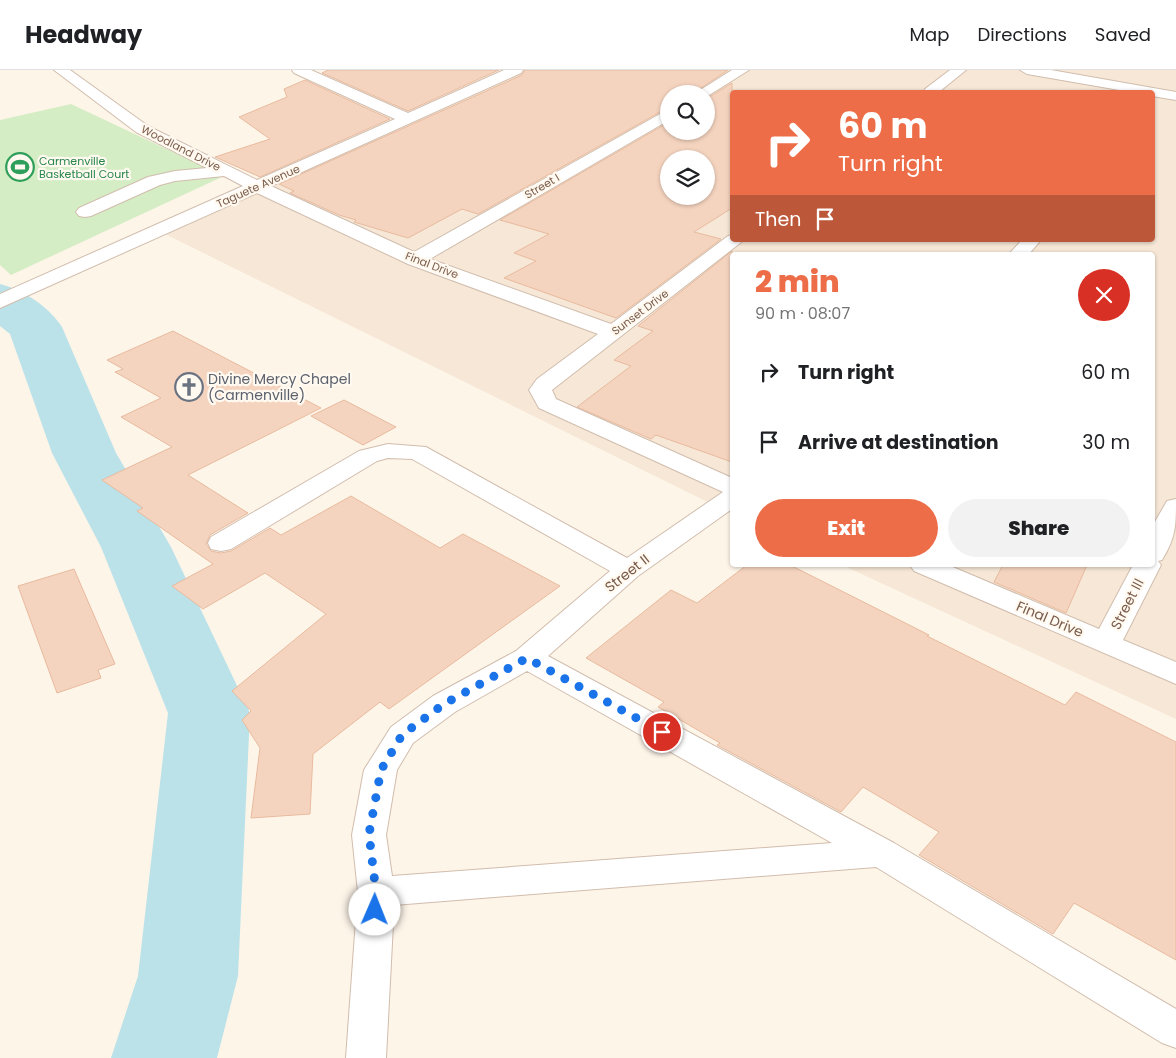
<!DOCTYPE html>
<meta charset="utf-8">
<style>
:root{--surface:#fff;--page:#f2f2f2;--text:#202124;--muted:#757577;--line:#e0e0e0;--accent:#ed6d48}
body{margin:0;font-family:Poppins,sans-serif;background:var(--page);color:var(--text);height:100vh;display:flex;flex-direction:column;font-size:19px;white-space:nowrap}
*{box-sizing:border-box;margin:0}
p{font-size:16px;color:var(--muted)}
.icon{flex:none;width:28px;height:28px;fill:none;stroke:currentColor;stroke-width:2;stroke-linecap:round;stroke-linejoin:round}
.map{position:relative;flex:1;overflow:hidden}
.details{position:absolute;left:730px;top:182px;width:425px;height:315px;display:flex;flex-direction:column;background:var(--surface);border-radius:5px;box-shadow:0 1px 4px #0004}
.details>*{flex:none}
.banner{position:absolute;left:730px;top:20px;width:425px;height:152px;border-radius:5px;box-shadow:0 1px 4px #0004;background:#ed6d48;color:#fff;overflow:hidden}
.fabs{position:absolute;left:660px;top:15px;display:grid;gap:10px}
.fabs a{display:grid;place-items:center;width:55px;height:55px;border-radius:50%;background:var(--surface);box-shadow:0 1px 4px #0004;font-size:25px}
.pin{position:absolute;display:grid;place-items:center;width:42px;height:42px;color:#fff;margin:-21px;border:2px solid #fff;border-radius:50%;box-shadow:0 1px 5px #0007}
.me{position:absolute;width:55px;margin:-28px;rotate:1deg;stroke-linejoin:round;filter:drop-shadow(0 0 4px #0008)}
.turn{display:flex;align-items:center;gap:18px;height:105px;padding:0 25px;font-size:22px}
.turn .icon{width:65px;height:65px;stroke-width:2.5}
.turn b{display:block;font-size:35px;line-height:42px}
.then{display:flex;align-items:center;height:48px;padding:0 25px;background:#0003;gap:10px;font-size:19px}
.round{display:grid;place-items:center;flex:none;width:52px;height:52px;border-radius:26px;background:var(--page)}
.overview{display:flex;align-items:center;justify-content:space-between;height:85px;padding:0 25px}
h1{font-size:30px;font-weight:800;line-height:38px;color:var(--accent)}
.primary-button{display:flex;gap:10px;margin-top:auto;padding:10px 25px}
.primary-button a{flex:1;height:58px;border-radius:30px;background:var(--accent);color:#fff;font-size:20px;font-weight:800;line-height:58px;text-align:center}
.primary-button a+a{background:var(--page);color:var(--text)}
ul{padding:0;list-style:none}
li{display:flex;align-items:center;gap:15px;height:70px;padding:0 25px}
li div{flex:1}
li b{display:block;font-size:19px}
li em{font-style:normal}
header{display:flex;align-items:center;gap:30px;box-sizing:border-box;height:70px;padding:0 25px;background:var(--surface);border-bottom:1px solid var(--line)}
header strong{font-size:24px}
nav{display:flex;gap:28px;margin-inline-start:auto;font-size:18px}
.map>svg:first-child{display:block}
.residential{fill:#f6e7d6;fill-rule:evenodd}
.green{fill:#d5edc5}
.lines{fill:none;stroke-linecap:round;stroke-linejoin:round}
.river{fill:#bbe2e9;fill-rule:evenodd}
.building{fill:#f5d4bf;stroke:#e8ba9e;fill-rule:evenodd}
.minor-casing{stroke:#d1bdad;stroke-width:2}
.minor{fill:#fff;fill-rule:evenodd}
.route{stroke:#1a73e8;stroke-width:9;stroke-dasharray:0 16.2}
.labels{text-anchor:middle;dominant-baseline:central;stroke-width:4.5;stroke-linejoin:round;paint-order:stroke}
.far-street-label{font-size:11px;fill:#7a5b4a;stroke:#fff9f0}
.far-leisure-label{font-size:11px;fill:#27864d;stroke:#fff9f0;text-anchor:start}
.worship-label{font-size:14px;fill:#5b616d;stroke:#fff9f0;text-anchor:start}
.street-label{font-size:14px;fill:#7a5b4a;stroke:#fff9f0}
</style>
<header>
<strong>Headway</strong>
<nav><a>Map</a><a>Directions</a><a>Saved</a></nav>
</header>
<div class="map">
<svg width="1176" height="988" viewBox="0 0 1176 988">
<rect width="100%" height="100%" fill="#fef5e9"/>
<path class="residential" d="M512,0H1176V649L842,495H1152V185H732V444L165,164ZM732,22H1152V170H732ZM669,24H706V61H669ZM669,89H706V126H669Z"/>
<path class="green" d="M71,34L224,106L11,205L0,195V50Z"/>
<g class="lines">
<path class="river" d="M0,214C24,220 48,236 62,257L116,383L171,477L250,643L238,906L217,988H111L138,906L168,643L101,477L52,383L10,264L0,256Z"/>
</g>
<path class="building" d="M328,0H499L408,41L322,3Z
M525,0H728L692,24H669V37L478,144L462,139L408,168L354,152L356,150L339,145L290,123L294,121L279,114L522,5Z
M305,10L390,49L260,107L215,87L270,69L239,47L287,27L284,19Z
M732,13V138L694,162L721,169L616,248L504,208L536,191L514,183L549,164L500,150L669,52V61H706V29ZM669,89H706V126H669Z
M732,181V392L656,365L651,369L577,337L631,296L614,290L653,261L638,256Z
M173,261L321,338L188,405L248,443L210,465L206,474L211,481L221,483L231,481L270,458L281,465L351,426L440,478L463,464L560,516L389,639L380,632L313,684L310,744L251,748L260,678L242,650L251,641L232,621L326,544L265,503L203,539L172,516L213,494L137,441L143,438L102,410L172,377L121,347L161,328L115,302L123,299L107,290Z
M344,330L396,357L363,375L311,346Z
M747,495H790L929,565L927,566L1065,635L1076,622L1176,672V890L1074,833L1053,864L919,785L939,762L863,717L841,742L717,675L720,673L658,637L664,632L586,588L671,520L697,533Z
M1003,495H1087L1066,543L994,512Z
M74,499L115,594L98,600L101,608L57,623L18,516Z"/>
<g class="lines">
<defs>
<path id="minor" d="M54,0H70L148,56L257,110L395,49L294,3L292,0H311L408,43L504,0H523L521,3L271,116L414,182L669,39V50L430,189L611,254L728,166L732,165V170H744L552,320L556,329L732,408V439L638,506L548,586L894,773L1176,939V978L1162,973L876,797L394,835L386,988H346L358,822L352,765L364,700L391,657L433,626L516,581L610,501L412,389L388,388L377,391L231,479L221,481L211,479L208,473L211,467L359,381L388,374L426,377L627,488L723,422L539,338L529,320L537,309L598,264L408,194L257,123L0,238V224L243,116L224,106L175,111L160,115L91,146L85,147L79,146L76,142L79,138L148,107L175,101L207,98L136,62ZM527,601L832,773L392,806L386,765L397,700L413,673L455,642Z
M732,0H749L706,27V24H694Z
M950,0H966L939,22H923L925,19Z
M1020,0H1051L1176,22V30L1152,26V22H1131L1027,4Z
M1022,170H1041L1028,185H1008Z
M1176,429C1176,456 1176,467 1162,490L1158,491L1161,495L1123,570L1176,592V614L914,501L910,495H948L1099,559L1133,495H1152V457L1167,431Z"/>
</defs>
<use href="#minor" class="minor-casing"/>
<use href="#minor" class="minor"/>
</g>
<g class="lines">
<path class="route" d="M375,840L376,822L369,764L381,700L402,665L444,634L527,588L662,662"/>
</g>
<defs>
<symbol id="stadium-ring" viewBox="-11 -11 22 22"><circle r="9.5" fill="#fff9f0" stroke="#2e9e5b" stroke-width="1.5"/><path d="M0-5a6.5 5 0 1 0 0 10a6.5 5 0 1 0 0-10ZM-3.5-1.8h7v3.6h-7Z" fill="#2e9e5b"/></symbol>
<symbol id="church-ring" viewBox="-11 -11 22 22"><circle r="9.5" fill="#fff9f0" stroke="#6b7280" stroke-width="1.5"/><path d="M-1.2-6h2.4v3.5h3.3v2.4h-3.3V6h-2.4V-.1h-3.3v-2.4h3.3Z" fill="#6b7280"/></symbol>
</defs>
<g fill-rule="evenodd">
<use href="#stadium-ring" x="4" y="81" width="32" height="32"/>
<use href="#church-ring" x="173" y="301" width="32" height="32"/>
</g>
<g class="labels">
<g class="far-street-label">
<text transform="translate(181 78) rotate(27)">Woodland Drive</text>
<text transform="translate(258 116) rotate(-24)">Taguete Avenue</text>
<text transform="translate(542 116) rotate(-30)">Street I</text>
<text transform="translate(432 195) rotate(21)">Final Drive</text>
<text transform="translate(640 242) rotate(-37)">Sunset Drive</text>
</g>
<g class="far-leisure-label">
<text x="39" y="91">Carmenville<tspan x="39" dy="13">Basketball Court</tspan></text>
</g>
<g class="worship-label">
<text x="208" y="309">Divine Mercy Chapel<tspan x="208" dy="16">(Carmenville)</tspan></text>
</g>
<g class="street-label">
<text transform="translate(627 503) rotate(-38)">Street II</text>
<text transform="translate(1127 534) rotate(-63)">Street III</text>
<text transform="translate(1050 549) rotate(23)">Final Drive</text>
</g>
</g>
</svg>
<div class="fabs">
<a><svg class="icon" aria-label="search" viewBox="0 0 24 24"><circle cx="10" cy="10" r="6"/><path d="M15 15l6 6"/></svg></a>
<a><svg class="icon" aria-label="layers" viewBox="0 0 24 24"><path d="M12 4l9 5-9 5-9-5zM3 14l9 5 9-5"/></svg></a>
</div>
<div class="pin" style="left:662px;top:662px;background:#d93025"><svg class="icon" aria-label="arrive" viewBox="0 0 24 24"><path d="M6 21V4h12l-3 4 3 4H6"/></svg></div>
<svg class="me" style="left:375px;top:840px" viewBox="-20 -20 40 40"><circle r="19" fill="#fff"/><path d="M0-13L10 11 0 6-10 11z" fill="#1a73e8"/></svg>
<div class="banner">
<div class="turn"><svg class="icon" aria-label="right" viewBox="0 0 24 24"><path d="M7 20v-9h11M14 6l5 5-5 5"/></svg><div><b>60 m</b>Turn right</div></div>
<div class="then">Then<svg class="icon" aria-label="arrive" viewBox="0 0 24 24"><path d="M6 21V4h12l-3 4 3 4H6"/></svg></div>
</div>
<section class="details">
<div class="overview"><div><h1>2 min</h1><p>90 m · 08:07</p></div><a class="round" style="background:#d93025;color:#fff"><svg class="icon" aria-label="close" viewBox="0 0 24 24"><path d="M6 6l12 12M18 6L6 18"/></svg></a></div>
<ul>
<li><svg class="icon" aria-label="right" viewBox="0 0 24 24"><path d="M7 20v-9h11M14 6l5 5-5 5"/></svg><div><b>Turn right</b></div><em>60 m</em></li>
<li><svg class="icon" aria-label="arrive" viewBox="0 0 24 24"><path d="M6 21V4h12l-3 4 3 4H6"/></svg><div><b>Arrive at destination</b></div><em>30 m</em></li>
</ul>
<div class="primary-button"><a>Exit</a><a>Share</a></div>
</section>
</div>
